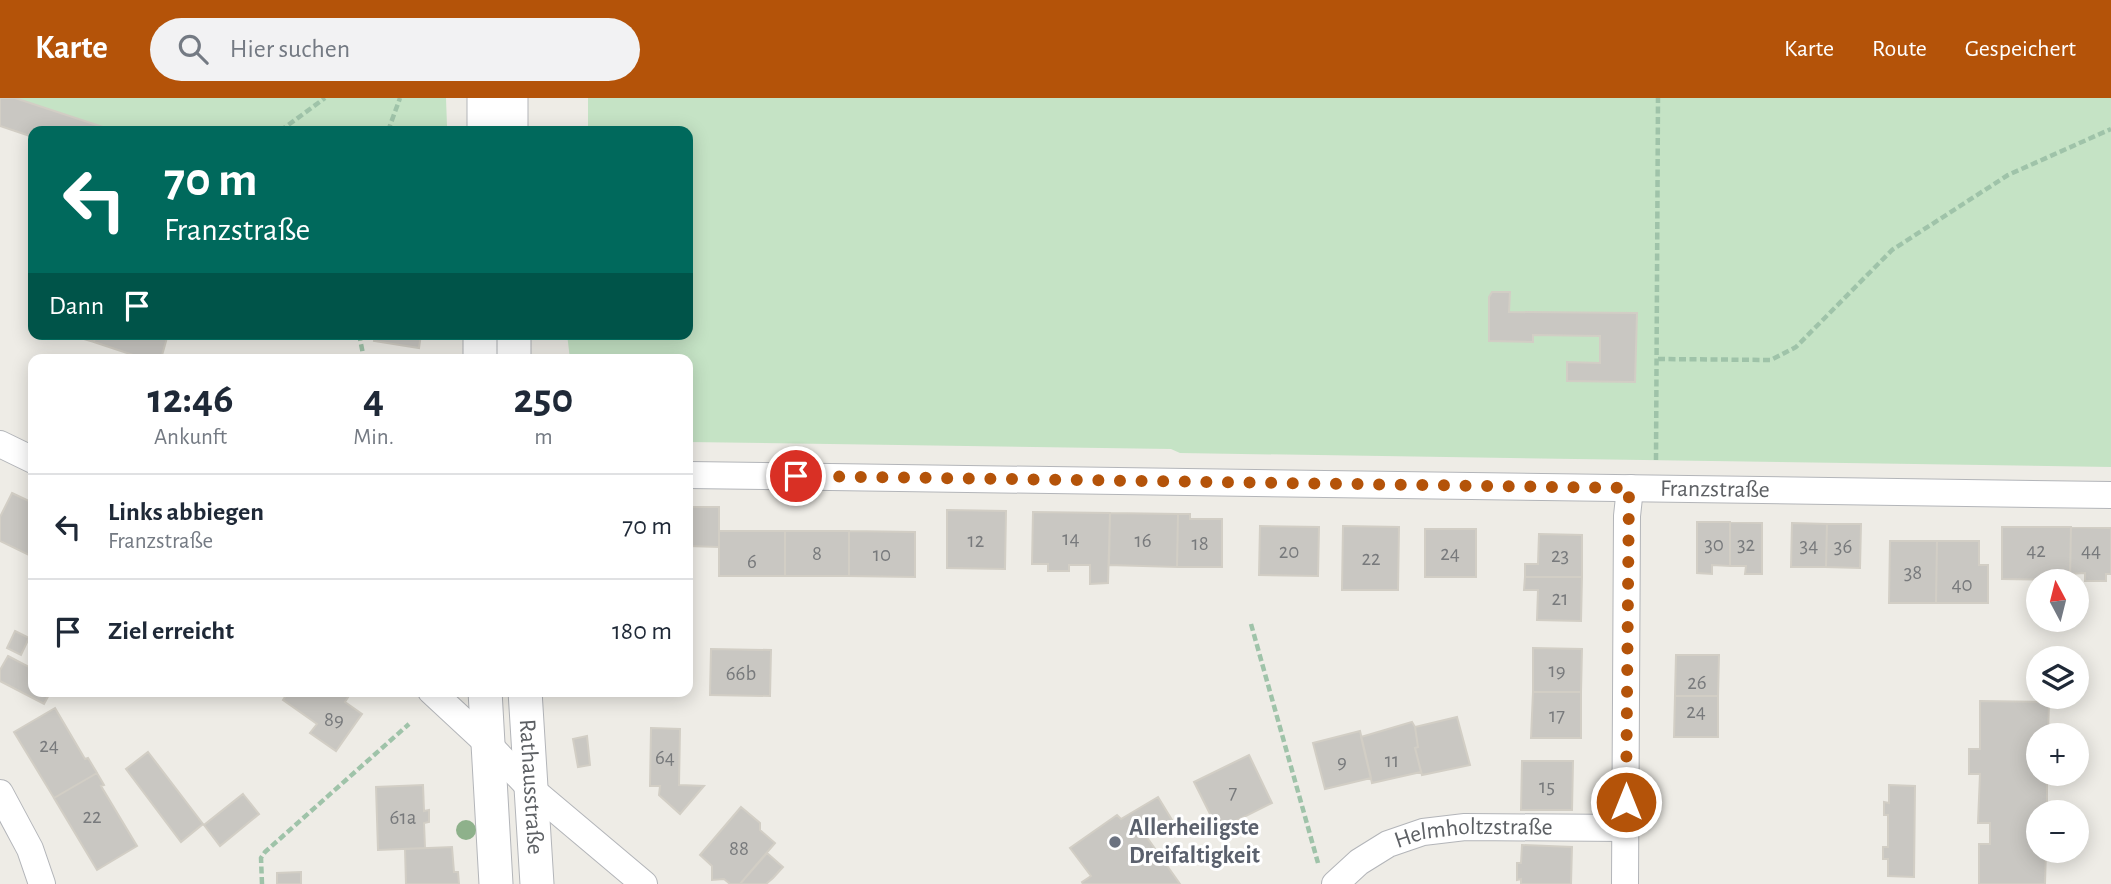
<!DOCTYPE html>
<html lang="de">
<meta charset="utf-8">
<style>
:root{--surface:#fff;--page:#f2f2f3;--text:#1f2937;--muted:#747a83;--line:#e0e1e3;--accent:#b45309}
body{margin:0;font-family:"Alegreya Sans",sans-serif;background:var(--page);color:var(--text);height:100vh;display:flex;flex-direction:column;font-size:26px;white-space:nowrap}
*{box-sizing:border-box;margin:0}
p{font-size:23px;color:var(--muted)}
.icon{flex:none;width:38px;height:38px;fill:none;stroke:currentColor;stroke-width:2;stroke-linecap:round;stroke-linejoin:round}
.map{position:relative;flex:1;overflow:hidden}
.drawer{position:absolute;left:28px;top:256px;width:665px;height:343px;display:flex;flex-direction:column;background:var(--surface);border-radius:14px;box-shadow:0 4px 18px #0003}
.drawer>*{flex:none}
.guide{position:absolute;left:28px;top:28px;width:665px;height:214px;border-radius:14px;box-shadow:0 4px 18px #0003;background:#00695c;color:#fff;overflow:hidden}
.needle{width:46px;rotate:353deg}
.buttons{position:absolute;left:2026px;top:471px;display:grid;gap:14px}
.buttons a{display:grid;place-items:center;width:63px;height:63px;border-radius:50%;background:var(--surface);box-shadow:0 4px 18px #0003;font-size:35px}
.pin{position:absolute;display:grid;place-items:center;width:60px;height:60px;color:#fff;margin:-30px;border:4px solid #fff;border-radius:50%;box-shadow:0 2px 7px #0007}
.me{position:absolute;width:77px;margin:-38px;rotate:0deg;stroke-linejoin:round;filter:drop-shadow(0 0 5px #0008)}
.turn{display:flex;align-items:center;gap:24px;height:147px;padding:0 21px;font-size:32px}
.turn .icon{width:91px;height:91px;stroke-width:2.5}
.turn b{display:block;font-size:49px;line-height:60px}
.then{display:flex;align-items:center;height:66px;padding:0 21px;background:#0003;gap:14px;font-size:26px}
.eta{display:flex;justify-content:space-evenly;align-items:center;height:119px;text-align:center}
.eta b{font-size:42px;font-weight:700;line-height:49px}
ul{padding:0;list-style:none}
li{display:flex;align-items:center;gap:21px;height:105px;padding:0 21px;border-top:2px solid var(--line)}
li div{flex:1}
li b{display:block;font-size:26px}
li em{font-style:normal}
header{display:flex;align-items:center;gap:42px;box-sizing:border-box;height:98px;padding:0 35px;background:var(--accent);color:#fff}
header strong{font-size:33px}
nav{display:flex;gap:38px;margin-inline-start:auto;font-size:24px}
.search{width:490px;height:63px;background:var(--page);display:flex;align-items:center;gap:18px;box-sizing:border-box;padding:0 24px;border-radius:38px;color:var(--muted);font-size:26px}
.map>svg:first-child{display:block}
.green{fill:#c5e3c5}
.building{fill:#c9c7c2;stroke:#d2cec5;stroke-width:2}
.lines{fill:none;stroke-linecap:round;stroke-linejoin:round}
.minor-casing{stroke:#b3b5b9;stroke-width:28}
.tertiary-casing{stroke:#b3b5b9;stroke-width:35}
.path{stroke:#9fc3a9;stroke-width:4.5;stroke-dasharray:7 3.5;stroke-linecap:butt}
.minor{stroke:#fff;stroke-width:26}
.tertiary{stroke:#fff;stroke-width:33}
.tree{fill:#8eb18b}
.route{stroke:#b45309;stroke-width:12;stroke-dasharray:0 21.6}
.worship-dot{fill:#6b7280;stroke:#fff;stroke-width:2.5}
.labels{text-anchor:middle;dominant-baseline:central;stroke-width:6;stroke-linejoin:round;paint-order:stroke}
.number-label{font-size:21px;fill:#787a7c}
.street-label{font-size:24px;fill:#5d6064;stroke:#fff}
.worship-label{font-size:24px;font-weight:bold;fill:#5b616d;stroke:#fff;text-anchor:start}
</style>
<header>
<strong>Karte</strong>
<div class="search"><svg class="icon" aria-label="search" viewBox="0 0 24 24"><circle cx="10" cy="10" r="6"/><path d="M15 15l6 6"/></svg>Hier suchen</div>
<nav><a>Karte</a><a>Route</a><a>Gespeichert</a></nav>
</header>
<div class="map">
<svg width="2111" height="786" viewBox="0 0 2111 786">
<rect width="100%" height="100%" fill="#eeece6"/>
<path class="green" d="M0,0H446L447,28L310,33H33V39L0,28Z
M588,0H2111V369L1180,355L1171,351L688,344V261H570L567,236H688V33H588Z"/>
<path class="building" d="M0,0H15L115,33H33V39L0,28Z
M1492,194H1510L1509,214L1637,215L1635,284L1567,283V264L1600,265V238L1533,237V244L1489,243V199Z
M67,236H96L94,244Z
M96,236H168L161,261H145L94,244Z
M375,236H421L419,250L374,243Z
M12,395L33,405V459L0,443V419Z
M688,409H719V449L688,448Z
M947,412L1006,413L1005,471L947,470Z
M1033,414L1110,415L1108,485L1090,486V467H1069V473H1048V466H1032Z
M1110,415L1178,416L1177,469L1109,467Z
M1178,416H1190V421H1222V469H1177Z
M1697,424H1730V468L1712,467V476L1697,475Z
M1730,424L1762,425V476H1745L1746,468H1730Z
M1792,425L1827,426L1826,469H1791Z
M1827,426H1861L1860,470L1826,469Z
M1260,428L1319,429L1318,478L1259,477Z
M1343,428L1399,429L1398,492H1342Z
M2002,429H2071L2070,482L2002,481Z
M2071,429L2111,430V476H2106V483H2085V475L2070,476Z
M1425,431H1476V479H1425Z
M719,433H785V478H719Z
M785,433H849V478H785Z
M849,433L915,434V479L849,478Z
M1539,436L1582,437V479H1525V466H1538Z
M1890,443H1937L1936,505H1889Z
M1937,443H1979V467H1988V505H1936Z
M1525,479H1582L1581,523L1537,522L1538,492H1524Z
M15,533L29,540L21,557L7,550Z
M1533,550L1582,551L1581,594H1533Z
M711,551L771,552L770,598L710,597Z
M1676,557H1719L1718,598H1675Z
M8,558L33,571V593H51L44,606L0,583V572Z
M289,593H346L350,596L345,604L362,616L336,653L310,635L317,626L283,602Z
M1533,594H1581V640H1531Z
M1675,598H1718V639H1674Z
M1980,603L2049,604L2048,637H2039V676H2047V714H2039V726H2035V747H2039V752H2046L2045,786H1979V746H1990V725H1978L1980,676H1969V651H1980Z
M55,610L85,661L88,660L97,675L54,700L14,634Z
M1457,619L1470,667L1422,677L1415,650L1418,649L1415,629Z
M1412,624L1415,629L1418,649L1415,650L1421,674L1372,685L1361,639Z
M651,630L680,631L679,687L704,688L680,716L659,697L660,688H650Z
M1360,633L1371,680L1325,691L1313,645Z
M587,638L590,667L578,669L573,641Z
M148,654L203,726L181,744L126,671Z
M1249,657L1272,705L1218,732L1194,684Z
M1522,663H1573L1572,712H1521Z
M97,675L104,687L101,688L137,748L97,772L54,700Z
M423,687L424,713L429,712V724L424,725L425,750L378,752L376,689Z
M1889,687L1915,688L1914,779L1888,778V761H1883V749H1888V717H1884V704L1889,705Z
M243,696L259,716L220,748L204,727Z
M1158,699L1172,722L1146,738L1180,786H1083L1082,784L1091,778L1070,750L1117,717L1121,721Z
M741,709L760,725V732L775,745L740,786H730L724,781L712,782V768L700,757Z
M1522,747L1572,749L1571,786H1521V781L1517,782V765H1521Z
M452,749L454,774H458L459,786H406L405,751Z
M767,755L783,769L773,780L766,786H740Z
M301,774V786H277V775Z"/>
<g class="lines">
<defs>
<g id="minor">
<path d="M0,346L33,362"/>
<path id="s1" d="M688,377L2111,397"/>
<path d="M431,593L487,645L530,690L644,786"/>
<path d="M0,695L30,751L42,786"/>
<path id="s2" d="M1335,786L1359,764L1388,746L1423,734L1465,729L1626,730"/>
<path d="M1625,786L1627,418L1630,390"/>
</g>
<g id="tertiary">
<path d="M484,0V33"/>
<path d="M511,0V33"/>
<path d="M514,236V261"/>
<path d="M480,261V236"/>
<path d="M485,593L496,786"/>
<path id="s3" d="M525,593L537,786"/>
</g>
</defs>
<use href="#minor" class="minor-casing"/>
<use href="#tertiary" class="tertiary-casing"/>
<path class="path" d="M280,33L325,0
M388,33L400,0
M359,236L364,261
M1658,261L1771,262L1796,249L1892,152L2008,77L2111,31
M1656,362L1658,0
M1251,526L1318,765
M262,786L261,760L265,754L409,626"/>
<use href="#minor" class="minor"/>
<use href="#tertiary" class="tertiary"/>
</g>
<circle class="tree" cx="466" cy="732" r="10"/>
<g class="lines">
<path class="route" d="M796,378L1629,390L1626,704"/>
</g>
<circle class="worship-dot" cx="1115" cy="744" r="7"/>
<g class="labels">
<g class="number-label">
<text x="1071" y="440">14</text>
<text x="976" y="442">12</text>
<text x="1143" y="442">16</text>
<text x="1200" y="445">18</text>
<text x="1714" y="446">30</text>
<text x="1746" y="446">32</text>
<text x="1809" y="447">34</text>
<text x="1843" y="448">36</text>
<text x="2036" y="452">42</text>
<text x="2091" y="452">44</text>
<text x="1289" y="453">20</text>
<text x="817" y="455">8</text>
<text x="1450" y="455">24</text>
<text x="882" y="456">10</text>
<text x="1560" y="457">23</text>
<text x="1371" y="460">22</text>
<text x="752" y="463">6</text>
<text x="1913" y="474">38</text>
<text x="1962" y="486">40</text>
<text x="1560" y="500">21</text>
<text x="1557" y="572">19</text>
<text x="741" y="575">66b</text>
<text x="1697" y="584">26</text>
<text x="1696" y="613">24</text>
<text x="1557" y="617">17</text>
<text x="334" y="621">89</text>
<text x="49" y="647">24</text>
<text x="665" y="659">64</text>
<text x="1392" y="662">11</text>
<text x="1342" y="663">9</text>
<text x="1547" y="688">15</text>
<text x="1233" y="694">7</text>
<text x="92" y="718">22</text>
<text x="403" y="719">61a</text>
<text x="739" y="750">88</text>
</g>
<g class="street-label">
<text stroke="none"><textPath href="#s1" startOffset="1027">Franzstraße</textPath></text>
<text stroke="none"><textPath href="#s3" startOffset="96">Rathausstraße</textPath></text>
<text stroke="none"><textPath href="#s2" startOffset="154">Helmholtzstraße</textPath></text>
</g>
<g class="worship-label">
<text x="1129" y="730">Allerheiligste<tspan x="1129" dy="28">Dreifaltigkeit</tspan></text>
</g>
</g>
</svg>
<div class="buttons">
<a><svg class="needle" viewBox="-14 -14 28 28"><path d="M0-13l5 13h-10z" fill="#e53935"/><path d="M0 13l5-13h-10z" fill="#747a83"/></svg></a>
<a><svg class="icon" aria-label="layers" viewBox="0 0 24 24"><path d="M12 4l9 5-9 5-9-5zM3 14l9 5 9-5"/></svg></a>
<a>+</a>
<a>−</a>
</div>
<div class="pin" style="left:796px;top:378px;background:#d93025"><svg class="icon" aria-label="arrive" viewBox="0 0 24 24"><path d="M6 21V4h12l-3 4 3 4H6"/></svg></div>
<svg class="me" style="left:1626px;top:704px" viewBox="-20 -20 40 40"><circle r="17" fill="#b45309" stroke="#fff" stroke-width="3"/><path d="M0-11L8 9 0 5-8 9z" fill="#fff"/></svg>
<div class="guide">
<div class="turn"><svg class="icon" aria-label="left" viewBox="0 0 24 24"><path d="M17 20v-9H6M10 6l-5 5 5 5"/></svg><div><b>70 m</b>Franzstraße</div></div>
<div class="then">Dann<svg class="icon" aria-label="arrive" viewBox="0 0 24 24"><path d="M6 21V4h12l-3 4 3 4H6"/></svg></div>
</div>
<section class="drawer">
<div class="eta">
<div><b>12:46</b><p>Ankunft</p></div>
<div><b>4</b><p>Min.</p></div>
<div><b>250</b><p>m</p></div>
</div>
<ul>
<li><svg class="icon" aria-label="left" viewBox="0 0 24 24"><path d="M17 20v-9H6M10 6l-5 5 5 5"/></svg><div><b>Links abbiegen</b><p>Franzstraße</p></div><em>70 m</em></li>
<li><svg class="icon" aria-label="arrive" viewBox="0 0 24 24"><path d="M6 21V4h12l-3 4 3 4H6"/></svg><div><b>Ziel erreicht</b></div><em>180 m</em></li>
</ul>
</section>
</div>
